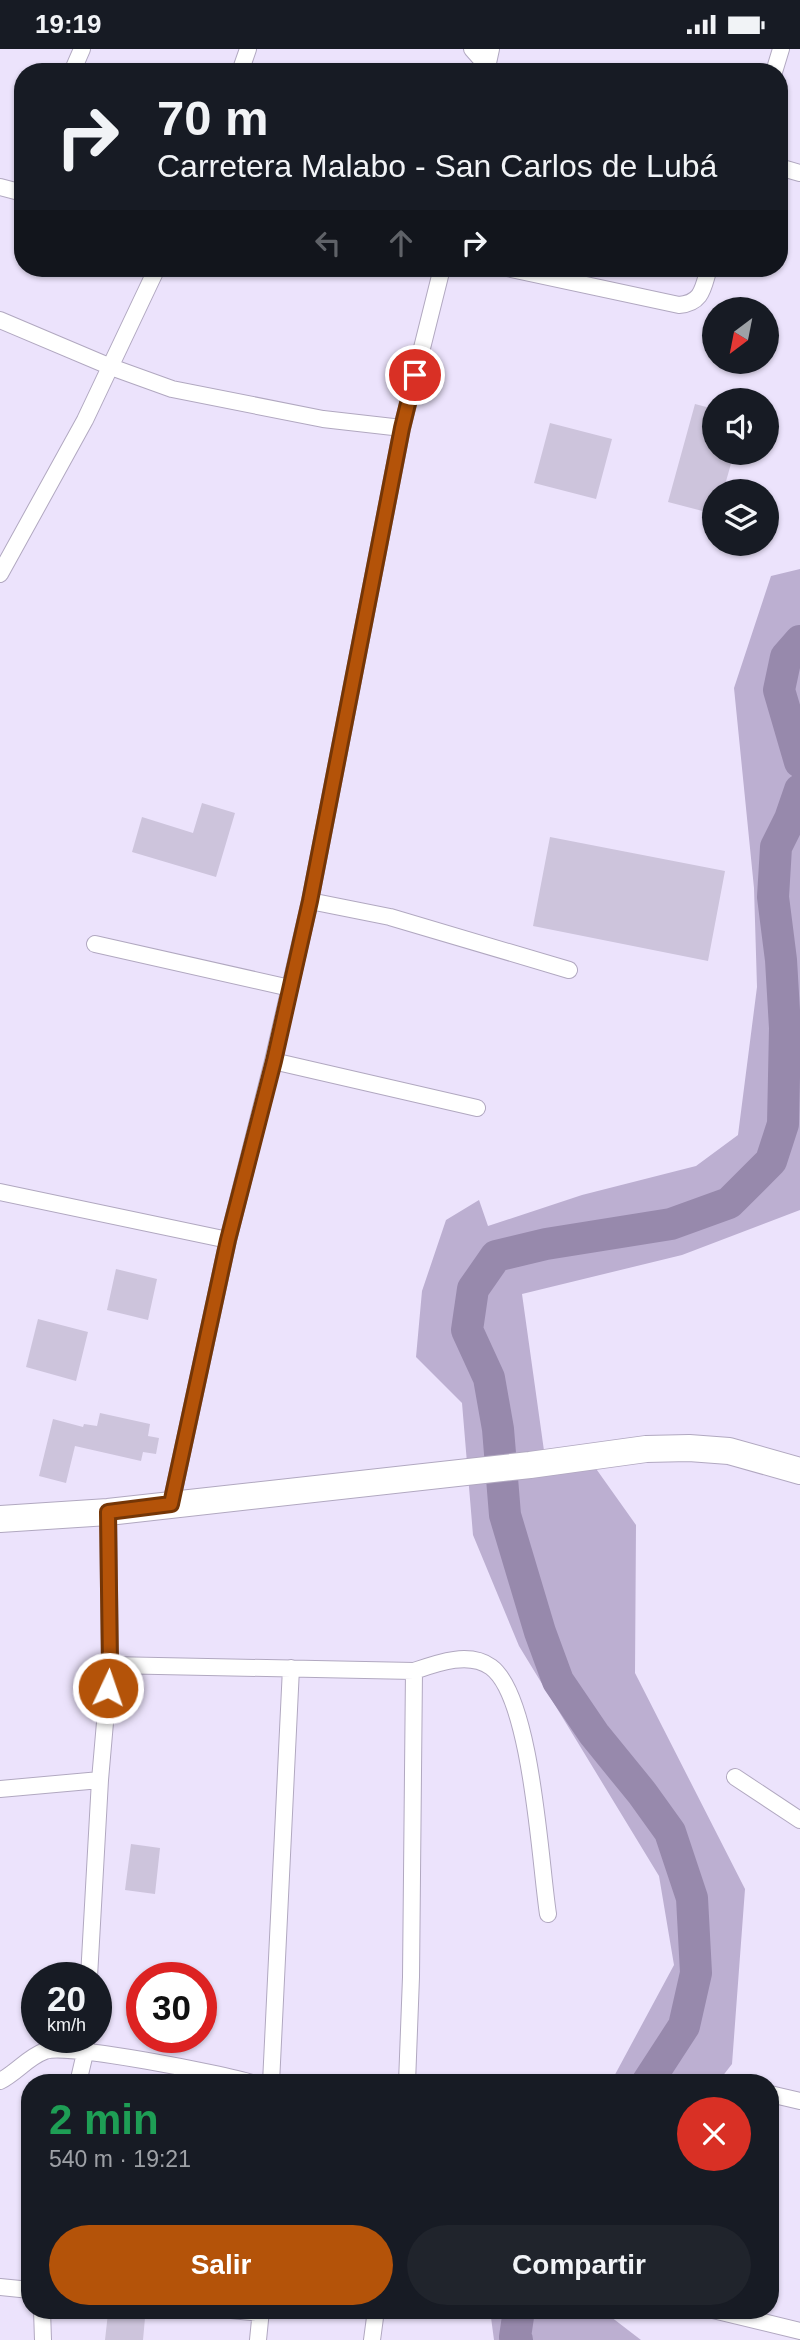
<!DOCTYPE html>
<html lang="es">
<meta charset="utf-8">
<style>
:root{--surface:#171b24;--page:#20242c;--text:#f1f3f6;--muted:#9ea1a6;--accent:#b45309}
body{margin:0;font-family:Helvetica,sans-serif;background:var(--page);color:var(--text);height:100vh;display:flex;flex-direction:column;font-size:26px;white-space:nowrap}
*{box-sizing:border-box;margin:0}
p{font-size:23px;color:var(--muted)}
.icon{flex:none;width:38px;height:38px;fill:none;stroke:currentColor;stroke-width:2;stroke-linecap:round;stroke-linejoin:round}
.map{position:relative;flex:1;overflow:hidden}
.drawer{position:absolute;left:21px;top:2025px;width:758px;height:245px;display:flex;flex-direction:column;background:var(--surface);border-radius:28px;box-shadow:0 2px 5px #0004}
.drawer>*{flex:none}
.top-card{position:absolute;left:14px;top:14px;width:774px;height:214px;border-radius:28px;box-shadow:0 2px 5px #0004;background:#171b24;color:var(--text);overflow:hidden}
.needle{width:46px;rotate:212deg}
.fabs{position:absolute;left:702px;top:248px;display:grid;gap:14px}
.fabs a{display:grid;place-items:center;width:77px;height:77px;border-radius:50%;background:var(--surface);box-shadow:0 2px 5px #0004;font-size:35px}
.speed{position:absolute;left:21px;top:1913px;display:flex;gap:14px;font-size:35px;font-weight:700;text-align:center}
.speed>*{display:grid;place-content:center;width:91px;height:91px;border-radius:50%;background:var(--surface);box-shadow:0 2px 5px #0004;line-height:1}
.speed small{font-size:18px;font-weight:400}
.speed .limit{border:10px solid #d22;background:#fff;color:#111}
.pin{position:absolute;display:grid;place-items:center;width:60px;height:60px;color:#fff;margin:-30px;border:4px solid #fff;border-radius:50%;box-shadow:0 2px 7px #0007}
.me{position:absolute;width:77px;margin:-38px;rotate:3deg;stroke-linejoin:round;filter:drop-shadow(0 0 5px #0008)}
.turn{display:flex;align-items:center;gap:24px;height:147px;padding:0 28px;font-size:32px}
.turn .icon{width:91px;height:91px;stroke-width:2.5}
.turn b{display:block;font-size:49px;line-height:60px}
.lanes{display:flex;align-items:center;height:66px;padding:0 28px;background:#0003;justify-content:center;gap:35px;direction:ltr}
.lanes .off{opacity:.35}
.round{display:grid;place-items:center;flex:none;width:74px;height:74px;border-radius:37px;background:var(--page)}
.head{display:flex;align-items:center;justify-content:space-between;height:119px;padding:0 28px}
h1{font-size:42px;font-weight:800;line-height:52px;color:#1e9e55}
.action{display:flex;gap:14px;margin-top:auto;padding:14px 28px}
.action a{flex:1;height:80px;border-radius:42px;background:var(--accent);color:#fff;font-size:28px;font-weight:800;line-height:80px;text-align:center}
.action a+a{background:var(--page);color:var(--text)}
.status{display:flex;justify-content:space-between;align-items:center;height:49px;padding:0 35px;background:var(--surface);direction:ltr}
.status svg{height:19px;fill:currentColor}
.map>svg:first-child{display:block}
.green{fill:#bcafd1}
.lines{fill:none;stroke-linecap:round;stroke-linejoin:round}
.river{stroke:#9789ac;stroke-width:32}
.building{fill:#cdc4dc}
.street-casing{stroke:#b1a8c0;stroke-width:18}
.primary-casing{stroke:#b1a8c0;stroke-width:28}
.street{stroke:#fff;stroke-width:16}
.primary{stroke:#fff;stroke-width:26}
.route-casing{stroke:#753606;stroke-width:18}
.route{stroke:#b45309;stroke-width:12}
</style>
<div class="status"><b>19:19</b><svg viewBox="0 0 49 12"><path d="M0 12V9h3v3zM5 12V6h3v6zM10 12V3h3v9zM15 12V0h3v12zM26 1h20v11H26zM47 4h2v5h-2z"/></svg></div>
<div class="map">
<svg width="800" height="2291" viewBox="0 0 800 2291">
<rect width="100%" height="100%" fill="#ece3fc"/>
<path class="green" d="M800,520V1161L682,1206L522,1245L546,1416L587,1407L636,1476L635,1624L745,1840L732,2015L718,2033H611L674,1916L659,1827L519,1597L473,1486L462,1354L416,1308L422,1242L446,1171L479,1151L488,1177L582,1146L696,1117L738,1086L757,938L754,839L734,639L771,527Z
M490,2261H602L641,2291H494Z"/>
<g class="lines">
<path class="river" d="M800,592L786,608L779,641L800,713
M647,2034L684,1977L696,1924L692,1849L670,1783L642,1744L594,1685L558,1632L540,1583L505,1466L498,1380L489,1329L467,1281L473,1240L496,1207L546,1195L671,1175L729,1154L771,1112L783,1075L785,979L781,911L773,848L776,798L790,770L800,741
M517,2291L515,2288L519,2261"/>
</g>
<path class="building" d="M695,355L714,360V404H734L723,443H714V465L668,453Z
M550,374L612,390L596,450L534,434Z
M202,754L235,764L216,828L132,803L142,768L193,784Z
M550,788L725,822L708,912L533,877Z
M116,1220L157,1230L148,1271L107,1261Z
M38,1270L88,1283L76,1332L26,1318Z
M100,1364L150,1375L148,1387L159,1389L156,1405L143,1403L141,1412L75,1397L66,1434L39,1427L53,1370L83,1378L84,1375L97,1377Z
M131,1795L160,1799L155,1845L125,1841Z
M108,2264L145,2269L143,2291H105Z"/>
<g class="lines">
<defs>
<path id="street" d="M472,0L487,17
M72,23L82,0
M240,23L248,0
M486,23L491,0
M774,23L781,0
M779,118L800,124
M0,138L23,144
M507,219L679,256C703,254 703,238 709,219
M0,271L111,318L172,340L323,370L402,379
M0,525L85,371L157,219
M310,852L390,868L569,921
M95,895L290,939
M273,1012L477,1059
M0,1143L228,1191
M171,1455L228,1191L273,1012L310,852L402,379L442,219
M110,1616L414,1622C437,1614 469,1602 491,1618C532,1648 540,1814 548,1865
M735,1728L800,1771
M0,1740L100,1731
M89,1928L100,1731L110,1616L108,1463
M0,2032C16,2024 28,2008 45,2002C67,1994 223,2025 252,2034
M78,2034L85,2004L86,1988
M271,2034L291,1619
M407,2034L411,1928L414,1622
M770,2045L800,2052
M0,2238L30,2241
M42,2261L43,2291
M231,2261L261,2264
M713,2261L800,2282
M258,2291L261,2261
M372,2291L376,2261"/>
<path id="primary" d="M0,1470L108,1463L530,1416L646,1400L689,1399L729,1402L800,1422"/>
</defs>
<use href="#street" class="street-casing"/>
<use href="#primary" class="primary-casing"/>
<use href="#street" class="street"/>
<use href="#primary" class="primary"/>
</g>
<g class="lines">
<defs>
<path id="route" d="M108,1639L110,1616L108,1463L171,1455L228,1191L274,1012L310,852L402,379L415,326"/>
</defs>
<use href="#route" class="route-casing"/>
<use href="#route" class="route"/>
</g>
</svg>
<div class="fabs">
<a><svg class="needle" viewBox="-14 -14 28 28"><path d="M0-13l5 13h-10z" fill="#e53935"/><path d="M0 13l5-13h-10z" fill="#9ea1a6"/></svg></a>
<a><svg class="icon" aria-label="sound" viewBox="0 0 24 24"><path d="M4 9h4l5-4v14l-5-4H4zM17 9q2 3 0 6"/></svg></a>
<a><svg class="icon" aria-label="layers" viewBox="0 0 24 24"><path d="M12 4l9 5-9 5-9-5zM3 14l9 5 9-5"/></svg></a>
</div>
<div class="speed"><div>20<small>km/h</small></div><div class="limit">30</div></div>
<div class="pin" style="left:415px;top:326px;background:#d93025"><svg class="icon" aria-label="arrive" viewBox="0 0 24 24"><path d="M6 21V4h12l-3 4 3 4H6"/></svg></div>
<svg class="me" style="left:108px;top:1639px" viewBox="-20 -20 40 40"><circle r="17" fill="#b45309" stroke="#fff" stroke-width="3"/><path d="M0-11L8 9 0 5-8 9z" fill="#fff"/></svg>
<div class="top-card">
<div class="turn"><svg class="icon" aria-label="right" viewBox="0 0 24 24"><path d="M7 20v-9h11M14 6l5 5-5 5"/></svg><div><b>70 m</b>Carretera Malabo - San Carlos de Lubá</div></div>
<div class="lanes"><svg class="icon off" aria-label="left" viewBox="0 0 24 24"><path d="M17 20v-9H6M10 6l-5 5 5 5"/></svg><svg class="icon off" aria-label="ahead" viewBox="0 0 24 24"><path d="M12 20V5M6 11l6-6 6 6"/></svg><svg class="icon" aria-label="right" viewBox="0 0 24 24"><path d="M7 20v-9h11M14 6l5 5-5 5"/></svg></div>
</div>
<section class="drawer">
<div class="head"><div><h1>2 min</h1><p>540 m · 19:21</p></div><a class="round" style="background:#d93025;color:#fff"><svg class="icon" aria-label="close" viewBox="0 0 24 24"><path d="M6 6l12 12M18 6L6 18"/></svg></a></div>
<div class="action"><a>Salir</a><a>Compartir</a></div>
</section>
</div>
